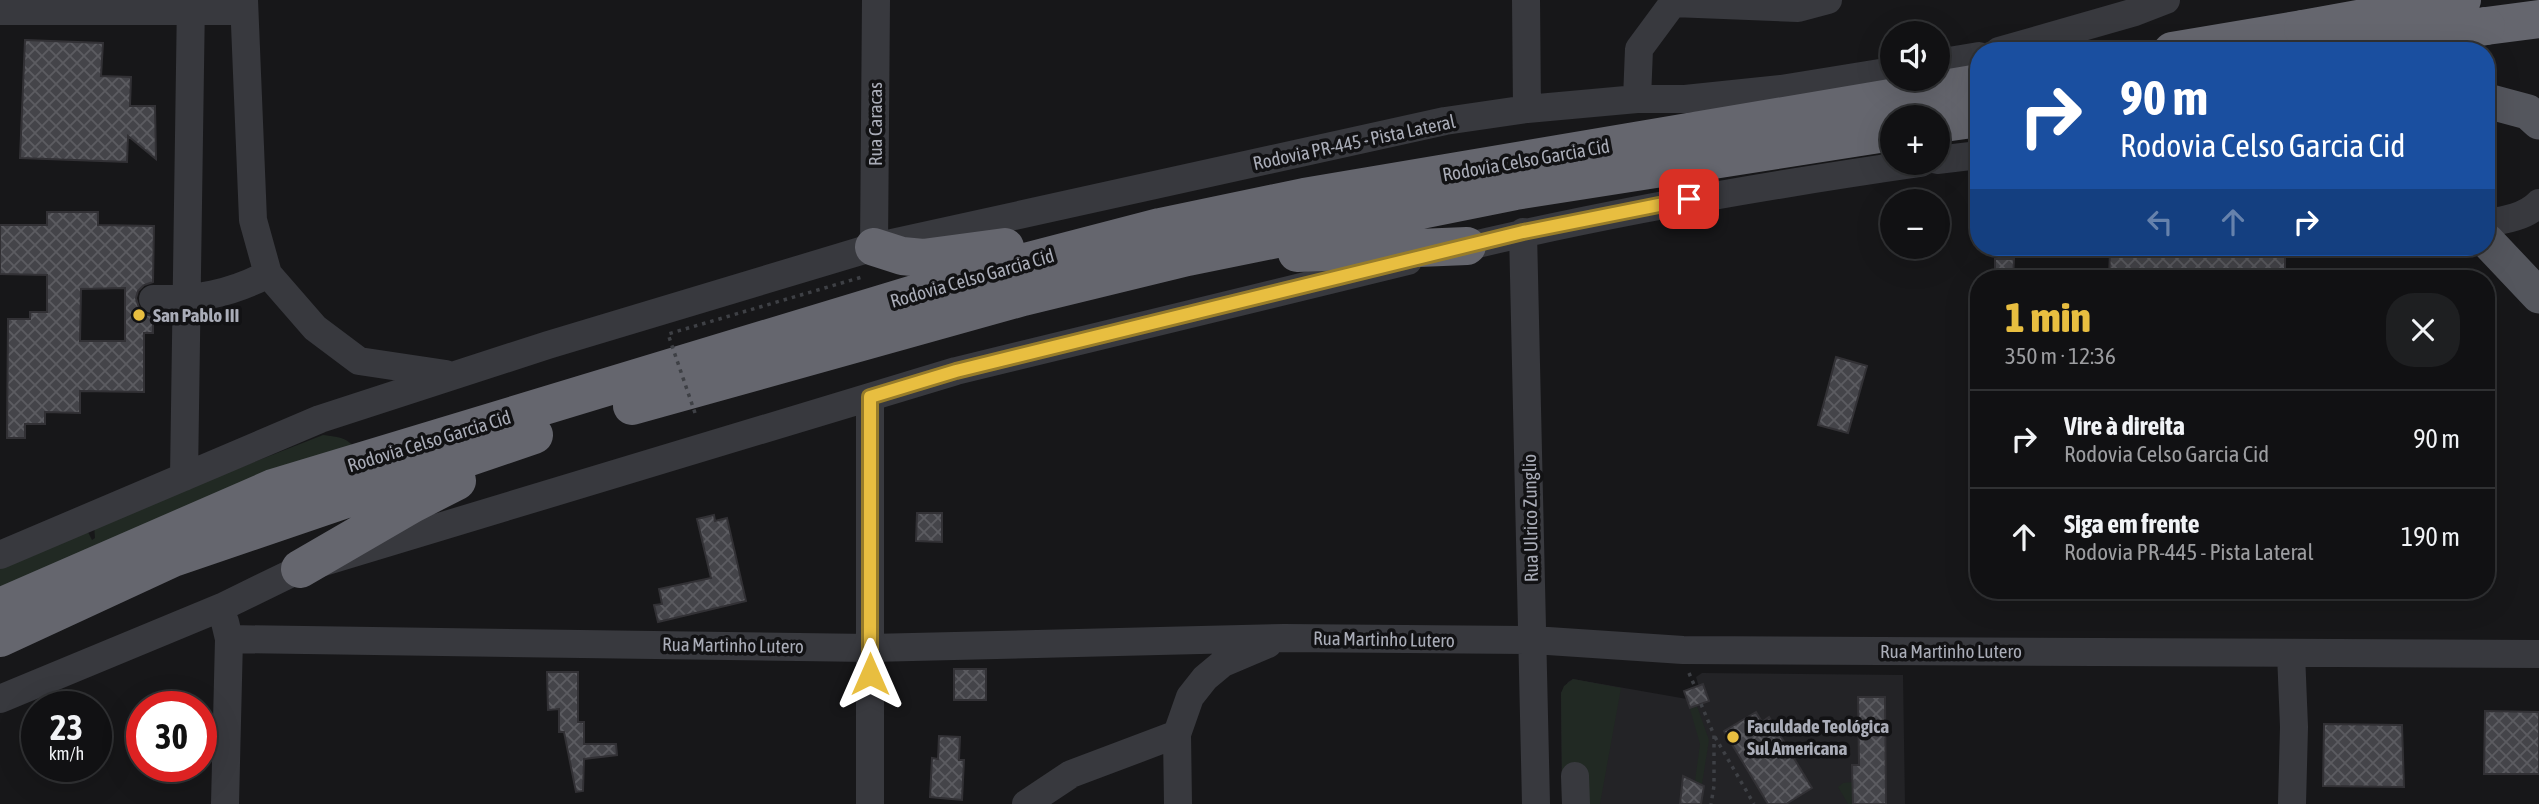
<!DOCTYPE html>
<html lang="pt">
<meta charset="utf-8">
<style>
:root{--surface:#111113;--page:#1e1f21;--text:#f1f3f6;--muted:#9c9da0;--line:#303133;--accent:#e8be40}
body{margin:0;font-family:"Asap Condensed",sans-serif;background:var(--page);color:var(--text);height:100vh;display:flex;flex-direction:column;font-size:26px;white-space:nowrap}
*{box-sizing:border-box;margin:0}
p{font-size:23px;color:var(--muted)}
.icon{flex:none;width:38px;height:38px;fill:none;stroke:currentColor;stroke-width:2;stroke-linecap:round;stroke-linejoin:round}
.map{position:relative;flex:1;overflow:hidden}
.panel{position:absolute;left:1970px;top:270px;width:525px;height:329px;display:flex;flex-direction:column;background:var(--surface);border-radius:28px;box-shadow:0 7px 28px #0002,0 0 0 2px var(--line)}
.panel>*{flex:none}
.top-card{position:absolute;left:1970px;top:42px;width:525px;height:214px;border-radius:28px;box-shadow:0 7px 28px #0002,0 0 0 2px var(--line);background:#1a4fa0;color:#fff;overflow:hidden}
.buttons{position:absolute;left:1880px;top:21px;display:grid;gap:14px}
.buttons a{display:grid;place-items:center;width:70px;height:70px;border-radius:50%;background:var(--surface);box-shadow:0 7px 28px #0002,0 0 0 2px var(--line);font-size:35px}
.speed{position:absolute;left:21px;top:691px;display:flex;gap:14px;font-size:35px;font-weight:700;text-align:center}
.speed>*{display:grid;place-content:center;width:91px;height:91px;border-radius:50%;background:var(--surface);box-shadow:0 7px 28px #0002,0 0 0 2px var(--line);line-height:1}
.speed small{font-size:18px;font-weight:400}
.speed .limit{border:10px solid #d22;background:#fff;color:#111}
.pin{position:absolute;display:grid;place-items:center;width:60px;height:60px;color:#fff;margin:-30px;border-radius:14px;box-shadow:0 4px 10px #0006}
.me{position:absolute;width:77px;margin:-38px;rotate:0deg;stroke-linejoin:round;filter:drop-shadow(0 0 5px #0008)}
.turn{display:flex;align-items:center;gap:24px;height:147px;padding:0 35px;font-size:32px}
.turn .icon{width:91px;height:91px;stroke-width:2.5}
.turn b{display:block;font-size:49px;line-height:60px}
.lanes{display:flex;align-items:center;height:66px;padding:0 35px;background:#0003;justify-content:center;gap:35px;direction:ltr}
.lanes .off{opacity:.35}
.round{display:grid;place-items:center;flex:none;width:74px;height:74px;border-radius:28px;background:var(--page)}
.head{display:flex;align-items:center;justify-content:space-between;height:119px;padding:0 35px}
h1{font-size:42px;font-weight:800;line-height:52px;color:var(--accent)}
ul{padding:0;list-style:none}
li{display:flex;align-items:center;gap:21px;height:98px;padding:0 35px;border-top:2px solid var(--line)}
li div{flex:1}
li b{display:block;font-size:26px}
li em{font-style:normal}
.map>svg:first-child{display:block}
.built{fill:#232326}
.green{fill:#212923}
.building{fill:url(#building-cross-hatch);stroke:#323135;stroke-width:2;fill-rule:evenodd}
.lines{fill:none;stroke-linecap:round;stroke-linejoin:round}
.path{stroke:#3e4045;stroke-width:3.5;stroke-dasharray:3.5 5;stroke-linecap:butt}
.minor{stroke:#38393e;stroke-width:28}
.major{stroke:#54565d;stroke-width:35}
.highway{stroke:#65666e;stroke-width:38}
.path-bridge{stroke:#3e4045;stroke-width:3.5;stroke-dasharray:3.5 5;stroke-linecap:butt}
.highway-bridge{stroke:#65666e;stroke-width:38}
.route-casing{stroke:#977c2a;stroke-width:18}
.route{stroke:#e8be40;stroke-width:12}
.poi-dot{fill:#e8be40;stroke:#121214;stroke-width:2.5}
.labels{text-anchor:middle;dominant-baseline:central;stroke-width:7;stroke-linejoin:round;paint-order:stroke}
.street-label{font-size:19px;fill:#aaadb8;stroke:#121214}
.poi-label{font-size:19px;font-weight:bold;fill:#aaadb8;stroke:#121214;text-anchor:start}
</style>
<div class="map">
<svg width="2539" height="804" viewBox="0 0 2539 804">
<defs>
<pattern id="building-cross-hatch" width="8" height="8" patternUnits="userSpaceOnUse" patternTransform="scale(1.75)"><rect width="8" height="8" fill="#444449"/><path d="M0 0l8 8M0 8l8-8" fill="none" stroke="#5c5c61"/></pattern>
</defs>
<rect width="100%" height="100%" fill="#171719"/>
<path class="built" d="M1702,673L1903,675L1905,804H1562L1561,700V693L1568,682L1573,679L1687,699L1701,694L1696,677Z"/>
<path class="green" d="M323,435C338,437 348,437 357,451L0,597V565L88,532L92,540L95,538L94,525Z
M1573,679L1621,688L1600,804H1589L1562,774L1561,693L1564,686Z
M1697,706L1709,740L1702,784L1695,781L1700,744L1690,709Z
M1852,782L1853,804H1848L1838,787L1843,783Z"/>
<path class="building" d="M25,40L103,43L101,76L131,77L130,106H155L156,159L128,136L127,162L20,158Z
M47,212H98V225L154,226L153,282L144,285L138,291L136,298L139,308L145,314L153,316V333H144V392L80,391V413L45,412V424H25V438H7L8,319H30V312H47V275L0,274V225H47ZM125,288V341H80L81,289Z
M2204,247H2285V278H2109L2110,251L2204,252Z
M1995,259H2014L2013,278H1995Z
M1836,357L1867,366L1848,433L1818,425Z
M917,513H942V542L916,541Z
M714,515L715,521L727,518L746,601L658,622L654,605L662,604L659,589L711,578L697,519Z
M954,669H986V700H954Z
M547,672H578V722H584V744H616L617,755L584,759L583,791L576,792L564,732H559V709L548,710Z
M1703,684L1709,701L1690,708L1684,691Z
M1858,697H1885L1886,804H1853L1852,765H1859Z
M2485,711L2539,712V774H2484Z
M1756,712L1762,722L1769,717L1812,788L1786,804H1768L1724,731Z
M2324,724L2402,725L2404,787L2323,786Z
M939,736L960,737L959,760H964L962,800L930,797L932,758L938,759Z
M1683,776L1704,786L1701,804H1680Z"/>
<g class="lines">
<path class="path" d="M1689,673L1695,687
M1701,704L1714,735V786L1711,804
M1715,737L1754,804"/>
<path class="minor" d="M244,0L253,220L268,274L315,328L359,361L446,374
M1526,0L1527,109
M0,11H244
M1999,51L2135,12L2166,0
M1937,63L1979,56
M1637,99L1639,49L1673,3L1798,8L1828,0
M1937,160L1979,155
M2487,222C2504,221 2527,216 2539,203
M1523,232L1536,804
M874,247L876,0
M1448,251C1604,213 1761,186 1920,163
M153,299C196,300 230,294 268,274
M870,397V804
M184,477L191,0
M0,555L320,419L548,345L874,247L1445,121L1527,109L1637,99H1685L1781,89L1892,71
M225,622L229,639L225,804
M229,639L870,648L1284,638L1533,640L1683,650L2539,654
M2291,653L2294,727L2292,804
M0,699L222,607L300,569L956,371L1408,261
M1575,776L1576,804
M1026,804L1071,774L1177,734
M1178,804L1177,734L1190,697L1205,678L1223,663L1268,644"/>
<path class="major" d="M2487,101L2528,112L2539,122
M2487,241L2539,296"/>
<path class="highway" d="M2486,26L2539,19
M2172,51L2303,29
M1937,124L1979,118
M874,247L902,256L923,258L1005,247
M1297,253L1467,246
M632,406L1023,297L1187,257L1515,191L1892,132
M300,569L412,504L457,481
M0,607L273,488L990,271L1160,227L1304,197L1979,83
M0,638L173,558L534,435"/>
<path class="path-bridge" d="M695,413L668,334L862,277"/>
<path class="highway-bridge" d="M2303,29L2462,0
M2339,51L2486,26"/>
</g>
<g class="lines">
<defs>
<path id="route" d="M870,674V397L956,371L1523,232L1689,199"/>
</defs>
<use href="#route" class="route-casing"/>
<use href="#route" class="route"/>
</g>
<g class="poi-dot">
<circle cx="139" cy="315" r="7"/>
<circle cx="1733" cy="737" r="7"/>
</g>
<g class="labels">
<g class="street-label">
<text transform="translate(875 124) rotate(-90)">Rua Caracas</text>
<text transform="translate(1354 142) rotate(-12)">Rodovia PR-445 - Pista Lateral</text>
<text transform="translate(1526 160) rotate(-10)">Rodovia Celso Garcia Cid</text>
<text transform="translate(972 278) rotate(-16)">Rodovia Celso Garcia Cid</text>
<text transform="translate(429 441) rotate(-17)">Rodovia Celso Garcia Cid</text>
<text transform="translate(1530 518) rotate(-91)">Rua Ulrico Zunglio</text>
<text transform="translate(1384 639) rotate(1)">Rua Martinho Lutero</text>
<text transform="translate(733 645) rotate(1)">Rua Martinho Lutero</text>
<text x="1951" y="651">Rua Martinho Lutero</text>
</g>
<g class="poi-label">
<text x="153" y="315">San Pablo III</text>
<text x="1747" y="726">Faculdade Teológica<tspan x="1747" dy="22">Sul Americana</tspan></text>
</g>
</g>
</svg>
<div class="buttons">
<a><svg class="icon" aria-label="sound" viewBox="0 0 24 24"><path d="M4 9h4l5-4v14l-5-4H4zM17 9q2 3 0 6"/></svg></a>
<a>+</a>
<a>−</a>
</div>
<div class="speed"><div>23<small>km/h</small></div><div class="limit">30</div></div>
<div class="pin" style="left:1689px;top:199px;background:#d93025"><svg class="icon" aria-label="arrive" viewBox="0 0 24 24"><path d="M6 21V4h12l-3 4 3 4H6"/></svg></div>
<svg class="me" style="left:870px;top:674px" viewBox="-20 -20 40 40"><path d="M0-17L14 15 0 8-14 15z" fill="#e8be40" stroke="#fff" stroke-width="4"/></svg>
<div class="top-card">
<div class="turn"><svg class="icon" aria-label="right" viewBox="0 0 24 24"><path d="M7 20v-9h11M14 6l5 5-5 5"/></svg><div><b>90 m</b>Rodovia Celso Garcia Cid</div></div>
<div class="lanes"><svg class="icon off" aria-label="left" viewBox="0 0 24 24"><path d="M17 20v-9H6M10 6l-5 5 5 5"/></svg><svg class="icon off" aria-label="ahead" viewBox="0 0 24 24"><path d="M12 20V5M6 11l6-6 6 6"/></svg><svg class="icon" aria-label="right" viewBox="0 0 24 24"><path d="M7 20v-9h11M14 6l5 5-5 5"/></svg></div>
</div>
<section class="panel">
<div class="head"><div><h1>1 min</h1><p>350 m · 12:36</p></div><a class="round"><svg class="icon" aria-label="close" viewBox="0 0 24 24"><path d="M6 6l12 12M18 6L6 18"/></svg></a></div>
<ul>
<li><svg class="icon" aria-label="right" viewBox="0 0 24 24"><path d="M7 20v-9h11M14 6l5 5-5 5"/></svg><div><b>Vire à direita</b><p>Rodovia Celso Garcia Cid</p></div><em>90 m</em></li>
<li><svg class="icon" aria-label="ahead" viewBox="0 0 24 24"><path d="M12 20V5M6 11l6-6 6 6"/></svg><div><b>Siga em frente</b><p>Rodovia PR-445 - Pista Lateral</p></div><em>190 m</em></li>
</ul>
</section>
</div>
